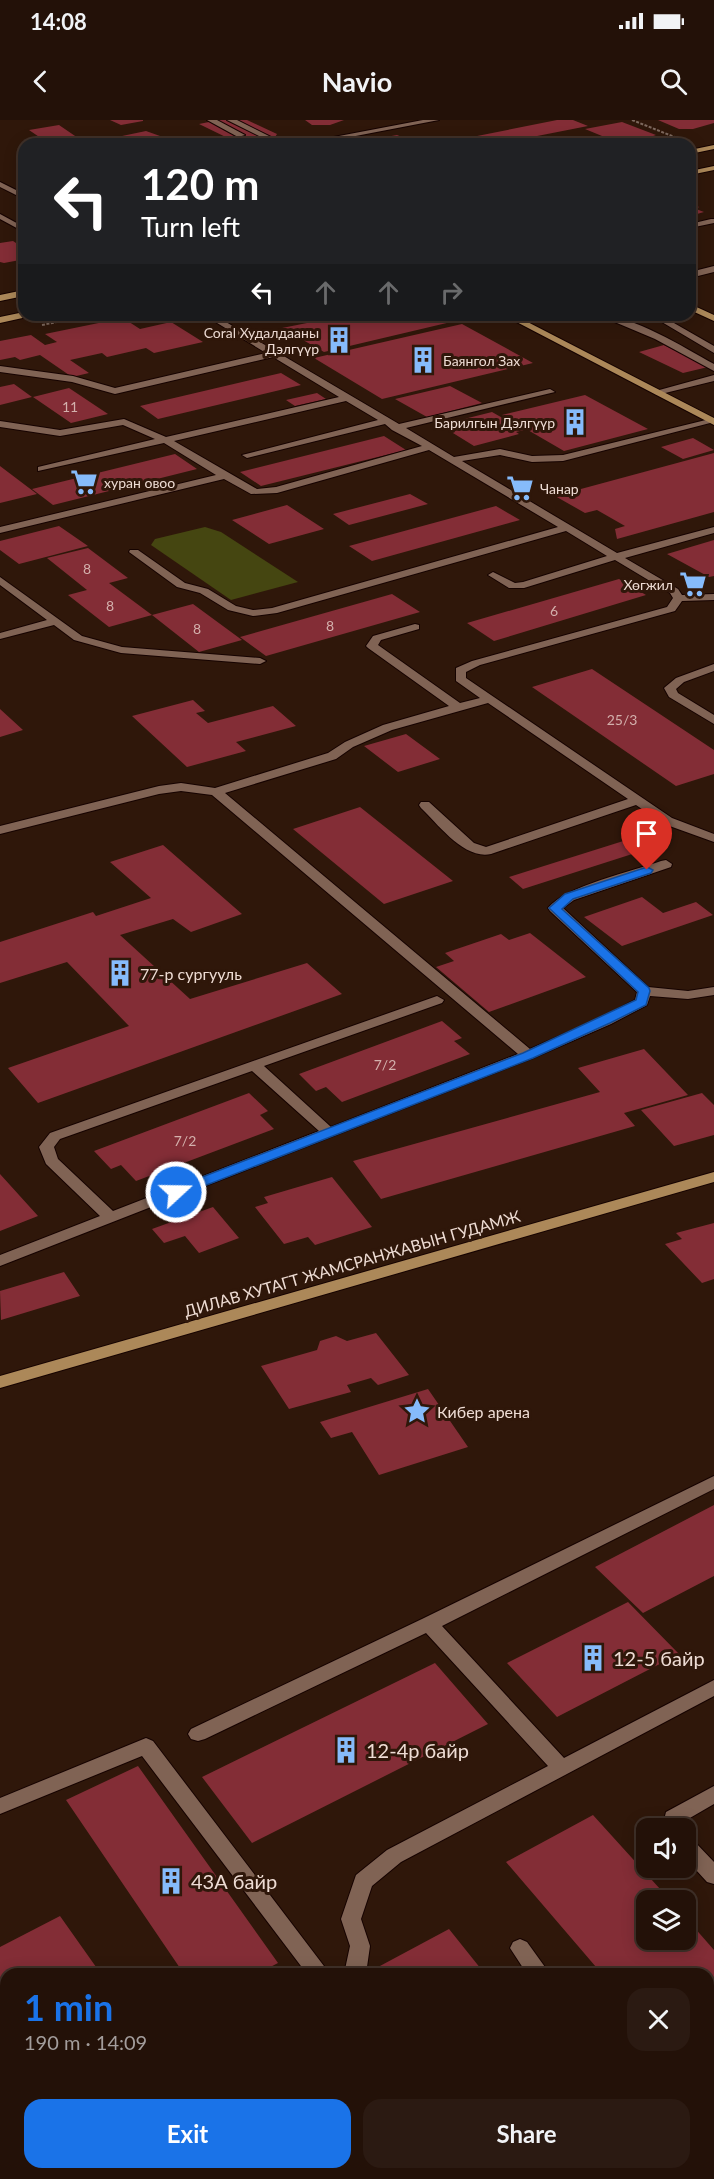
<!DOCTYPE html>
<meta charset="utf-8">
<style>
:root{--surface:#231108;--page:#2b1a12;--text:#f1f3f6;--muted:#a39d9c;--line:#403129;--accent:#1a73e8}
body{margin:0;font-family:Lato,sans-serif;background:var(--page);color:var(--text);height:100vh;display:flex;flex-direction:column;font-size:22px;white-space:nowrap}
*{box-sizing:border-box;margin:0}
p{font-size:20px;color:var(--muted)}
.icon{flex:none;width:33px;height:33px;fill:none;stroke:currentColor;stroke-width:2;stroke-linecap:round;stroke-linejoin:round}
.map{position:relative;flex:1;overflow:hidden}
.drawer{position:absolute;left:0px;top:1848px;width:714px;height:212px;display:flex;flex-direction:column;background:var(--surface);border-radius:18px 18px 0 0;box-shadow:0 3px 15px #0003,0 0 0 2px var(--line)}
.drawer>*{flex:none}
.banner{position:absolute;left:18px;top:18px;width:678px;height:183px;border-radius:18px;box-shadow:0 3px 15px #0003,0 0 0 2px var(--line);background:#202124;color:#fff;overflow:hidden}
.controls{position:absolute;left:636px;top:1698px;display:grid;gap:12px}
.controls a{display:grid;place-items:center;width:60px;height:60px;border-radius:12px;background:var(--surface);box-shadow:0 3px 15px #0003,0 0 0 2px var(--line);font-size:30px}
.pin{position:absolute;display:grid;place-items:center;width:51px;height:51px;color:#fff;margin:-62px -26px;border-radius:50% 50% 50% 0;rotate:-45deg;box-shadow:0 0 6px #0007}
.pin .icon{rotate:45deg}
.me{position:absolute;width:66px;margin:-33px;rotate:69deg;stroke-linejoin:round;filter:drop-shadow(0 0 4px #0008)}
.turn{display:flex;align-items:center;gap:21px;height:126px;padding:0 24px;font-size:27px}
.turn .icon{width:78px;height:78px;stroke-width:2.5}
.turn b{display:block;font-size:42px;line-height:51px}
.lanes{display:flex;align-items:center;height:57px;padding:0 24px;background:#0003;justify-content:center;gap:30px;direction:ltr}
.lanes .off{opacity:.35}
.round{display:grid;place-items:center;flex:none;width:63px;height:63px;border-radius:18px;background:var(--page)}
.overview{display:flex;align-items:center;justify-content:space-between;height:102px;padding:0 24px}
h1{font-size:36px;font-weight:700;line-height:45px;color:var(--accent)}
.action{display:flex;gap:12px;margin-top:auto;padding:12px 24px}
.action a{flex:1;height:69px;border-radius:18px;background:var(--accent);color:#fff;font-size:24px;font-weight:700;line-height:69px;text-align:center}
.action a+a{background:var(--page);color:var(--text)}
.status{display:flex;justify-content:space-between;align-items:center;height:42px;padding:0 30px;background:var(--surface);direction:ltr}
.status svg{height:16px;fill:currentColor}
header{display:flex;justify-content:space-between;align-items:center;height:78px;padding:0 24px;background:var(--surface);font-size:27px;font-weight:700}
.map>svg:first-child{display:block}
.green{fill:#454611}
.building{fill:#832d36}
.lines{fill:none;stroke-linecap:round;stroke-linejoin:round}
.minor-casing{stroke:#160300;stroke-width:2}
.major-casing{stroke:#160300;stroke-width:2}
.path{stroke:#7e695e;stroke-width:2;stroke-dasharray:3 1.5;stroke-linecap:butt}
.minor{fill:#806354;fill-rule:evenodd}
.major{fill:#ac8859;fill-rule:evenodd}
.route{fill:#1a73e8;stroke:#114b97;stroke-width:1.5}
.labels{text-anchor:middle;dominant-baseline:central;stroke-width:6;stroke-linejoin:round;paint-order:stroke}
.far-poi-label{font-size:14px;fill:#eedcd4;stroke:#2f170a;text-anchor:end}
.number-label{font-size:14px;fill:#d3b0ac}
.poi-label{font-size:16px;fill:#eedcd4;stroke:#2f170a;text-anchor:start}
.street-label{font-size:16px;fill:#eedcd4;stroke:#2f170a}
.near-poi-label{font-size:20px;fill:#eedcd4;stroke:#2f170a;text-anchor:start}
</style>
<div class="status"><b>14:08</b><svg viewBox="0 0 49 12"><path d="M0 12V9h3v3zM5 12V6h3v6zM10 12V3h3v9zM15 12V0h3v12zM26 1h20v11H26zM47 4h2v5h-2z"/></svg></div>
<header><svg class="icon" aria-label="back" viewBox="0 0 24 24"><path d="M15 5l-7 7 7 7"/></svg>Navio<svg class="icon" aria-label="search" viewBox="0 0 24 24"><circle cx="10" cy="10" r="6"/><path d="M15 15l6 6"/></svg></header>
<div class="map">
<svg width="714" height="2059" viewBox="0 0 714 2059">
<rect width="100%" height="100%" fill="#2f170a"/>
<path class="green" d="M205,407L221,412L298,462L231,480L151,425L155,419Z"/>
<path class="building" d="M110,0H143V1L121,5Z
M219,0H247L277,14L274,19L240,24L199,4Z
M305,0H344L330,5H312Z
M557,0H573L588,6L497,24H481L467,18Z
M658,0H714V3L693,9H679Z
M622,2L656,15L637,22L634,20L619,23L585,9Z
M59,5L78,18L48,23L29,10Z
M146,11L174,21V24H104L98,21Z
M397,15L419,24H353V23Z
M690,83L699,87L696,89L704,92L690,96Z
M13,121L19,125L24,124V137L19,138L20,140L4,143L0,142V123Z
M347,195H438L451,202L324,232L282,208Z
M123,198L140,209L171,202L203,222L154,233L146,228L107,237L102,233L70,240L89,253L72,257L40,235L20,240L15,237L0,240V221L31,215L45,225L57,222L45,214Z
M462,204L533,243L382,279L314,238Z
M664,225L708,247L683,253L639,232Z
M281,253L301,265L158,299L140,286Z
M14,264L32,277L0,285V267Z
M450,266L482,283L427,297L395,279Z
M69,268L108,294L71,303L33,277Z
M317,273L326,279L295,286L286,280Z
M585,275L648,309L564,331L502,295Z
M492,292L524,310L516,312L519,314L474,326L440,305Z
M384,316L406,330L261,366L240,352Z
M693,318L714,330L683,339L661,327Z
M714,333V392L617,419L615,409L625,406L597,390L585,393L555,376Z
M175,334L197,349L53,385L32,369Z
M0,346L37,374L0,383Z
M410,374L428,384L349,405L333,394Z
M287,385L324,409L269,424L232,400Z
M496,386L520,400L372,441L349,426Z
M59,406L88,426L19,444L0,430V421Z
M714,420V456L709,457L667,434Z
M88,428L128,458L109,463L152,495L109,507L68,475L87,470L47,438Z
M619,459L646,475L494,521L467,503Z
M392,474L420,492L266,536L240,517Z
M193,484L242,520L199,532L152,495Z
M592,549L714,630V654L676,666L532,567Z
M193,580L205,591L196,593L208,603L273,586L296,606L236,622L246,631L187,647L132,596Z
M0,589L23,610L0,617Z
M406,614L440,639L398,652L364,626Z
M360,687L453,761L384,784L293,709Z
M636,717L651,728L523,769L509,757Z
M163,725L242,794L191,812L173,799L120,815L190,879L307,843L342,874L38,983L8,948L129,906L67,842L0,863V822L93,792L96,796L151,778L110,742Z
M642,777L663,793L696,782L713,795L622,826L584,797Z
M530,813L586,857L489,892L436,847L454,841L445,833L501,814L509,820Z
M442,901L462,918L454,921L470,934L342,982L326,967L316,971L299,954Z
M644,929L688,975L624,993L635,1006L381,1079L353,1041L600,972L578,948Z
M249,973L268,991L260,995L274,1009L136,1061L121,1045L111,1049L94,1031Z
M702,973L714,985V1015L674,1026L641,990Z
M0,1054L38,1096L0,1111Z
M332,1057L372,1107L315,1125L308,1117L284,1124L255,1087L268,1083L264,1077Z
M213,1087L239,1118L199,1133L185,1116L164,1123L152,1109Z
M714,1103V1159L702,1163L665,1124L682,1119L676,1113Z
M64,1152L80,1176L1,1200L0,1171Z
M376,1213L409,1255L378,1265L371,1258L347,1265L351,1272L289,1289L261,1246L317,1230L320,1221L336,1216L347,1221Z
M428,1269L468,1327L379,1355L352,1312L331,1318L320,1302Z
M714,1385V1456L643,1493L595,1447Z
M628,1482L679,1534L557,1597L507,1543Z
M435,1543L488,1604L252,1723L202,1657Z
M138,1646L278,1843L257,1854H184L66,1680Z
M593,1695L670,1780H646V1820H686V1798L714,1830V1964L708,1968V1854H602L506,1742Z
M60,1796L101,1854H6V1879L0,1870V1827Z
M449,1809L485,1854H365Z
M124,2054H319L323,2059H127Z
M510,2054H643L647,2059H514Z"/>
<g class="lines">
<defs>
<path id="minor" d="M207,0H217L245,15L238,17Z
M227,0H237L285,24H275Z
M423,0H439L314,24H297Z
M0,62L24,74V79L0,67Z
M0,94L24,107V112L0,99Z
M711,99H714V103L690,108V104Z
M714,146V152L690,158V152Z
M204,195H214L399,304L550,269L555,272L406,308L454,337L500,329L532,336L563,335L714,298V302L563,341L532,342L500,335L462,341L617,433L714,407V413L625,438L678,469L682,475L714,474V480L682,481L675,491L480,545L466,552V558L672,698L714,714V722L664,704L636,685L491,734C464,740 438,704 421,688L419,685L421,682H429L474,723L486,727L628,679L488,583L392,610L353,627L336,639L225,673L530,929L601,898L635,880L637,872L550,791L548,788C566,766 633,751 661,741L666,740L672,744L671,747L574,780L563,788L648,867L688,871L714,867V875L688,879L650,876L647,885L611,904L533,938L0,1146V1135L100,1096L46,1044L39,1027L50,1013L437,876L444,880L442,883L264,946L331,1007L518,934L212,675L181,671L159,674L0,714V706L159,666L181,663L215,668L328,633L345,622L383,605L449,586L368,528L366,526L373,516L415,504L419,505V509L381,520L378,525L460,583L480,578L456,561V548L472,541L667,487L673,478L670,473L615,440L524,468H509L488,455L493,452L515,463L523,462L607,436L566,411L277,493L253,496L228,490L200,473L177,467L129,432L130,430H138L185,463L208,469L236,486L253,490L272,488L558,407L429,330L277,373L251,374L224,359L0,413V407L216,355L164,323L38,351V347L155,319L123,305L60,316L0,307V301L60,310L124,299L166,317L339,277L273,237L115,274L72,262L0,252V246L73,256L115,268L266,233ZM346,281L378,300L242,335L247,338L385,304L392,310L422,326L276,367L257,369L174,321ZM252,951L319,1011L113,1091L58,1039L54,1027L60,1019Z
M598,195C633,195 683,227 714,244V251L655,219Z
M650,195H660L714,226V233Z
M714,255V261L657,275L652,272Z
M0,457L82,516L122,527L260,538L266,541L260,544L121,533L74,520L54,505L0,519V513L47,500L0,465Z
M714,544V551L684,562L676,569L678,573L714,595V604L669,577L664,568L676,558Z
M714,1356V1369L442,1506L564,1638L714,1560V1576L401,1742L372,1766L361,1799L370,1826L366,1854H344L350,1826L341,1799L356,1755L387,1730L548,1646L426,1513L205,1619L198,1621L191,1619L188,1614L191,1609L422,1499Z
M146,1618L153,1621L330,1854H307L142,1636L0,1694V1678Z
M714,1666V1684L683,1702L682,1708H662L666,1692Z
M686,1718L693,1720L714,1742V1764L707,1762L686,1739Z
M520,1819L527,1822L550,1854H527L510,1828L513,1822Z
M0,1945L6,1948V1973L0,1970Z
M58,2054H82L84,2059H60Z
M460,2054H484L486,2059H462Z
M677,2054H701L703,2059H679Z"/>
<path id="major" d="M714,25V29L690,34V30Z
M714,46V50L690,55V51Z
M24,170V176L0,181V175Z
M690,184L714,195V201L690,190Z
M24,192V195H28L27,197L0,203V197Z
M503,195H514L714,298V305Z
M714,1052V1062L0,1268V1256Z"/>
</defs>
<use href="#minor" class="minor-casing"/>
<use href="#major" class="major-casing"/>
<path class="path" d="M632,0L677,18
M658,24L675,21
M42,205L92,195"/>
<use href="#minor" class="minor"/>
<use href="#major" class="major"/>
</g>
<path class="route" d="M647,747L653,750L651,753L573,779L562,789L649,868L650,871L646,885L610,903L533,938L181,1075H171L169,1072L171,1069L523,933L636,880L638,872L549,788L565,774Z"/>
<defs>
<symbol id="building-bare" viewBox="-9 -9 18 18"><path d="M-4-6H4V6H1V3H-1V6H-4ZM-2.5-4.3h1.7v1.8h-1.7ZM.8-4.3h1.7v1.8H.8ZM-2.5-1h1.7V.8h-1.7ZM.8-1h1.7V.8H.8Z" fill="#86bbfb" stroke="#2f170a" stroke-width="2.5" paint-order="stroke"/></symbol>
<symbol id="supermarket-bare" viewBox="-9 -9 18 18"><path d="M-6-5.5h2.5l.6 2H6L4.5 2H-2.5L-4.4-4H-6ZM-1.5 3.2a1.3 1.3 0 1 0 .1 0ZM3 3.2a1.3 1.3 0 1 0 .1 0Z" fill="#86bbfb" stroke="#2f170a" stroke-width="2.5" paint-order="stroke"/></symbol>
<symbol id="sight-bare" viewBox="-9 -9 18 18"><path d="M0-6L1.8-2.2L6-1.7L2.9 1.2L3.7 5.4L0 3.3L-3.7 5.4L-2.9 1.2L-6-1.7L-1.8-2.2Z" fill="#86bbfb" stroke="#2f170a" stroke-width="2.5" paint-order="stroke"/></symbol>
</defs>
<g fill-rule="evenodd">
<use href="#building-bare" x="320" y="201" width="38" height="38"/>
<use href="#building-bare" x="404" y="221" width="38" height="38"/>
<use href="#building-bare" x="556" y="283" width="38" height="38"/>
<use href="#supermarket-bare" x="65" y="343" width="38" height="38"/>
<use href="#supermarket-bare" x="501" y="349" width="38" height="38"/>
<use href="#supermarket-bare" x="674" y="445" width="38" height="38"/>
<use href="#building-bare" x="101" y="834" width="38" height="38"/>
<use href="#sight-bare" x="398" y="1272" width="38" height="38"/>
<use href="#building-bare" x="574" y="1519" width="38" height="38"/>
<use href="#building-bare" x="327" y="1611" width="38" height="38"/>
<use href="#building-bare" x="152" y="1742" width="38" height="38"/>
</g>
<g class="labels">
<g class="far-poi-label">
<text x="319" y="212">Coral Худалдааны<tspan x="319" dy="16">Дэлгүүр</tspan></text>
<text x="443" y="240" text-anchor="start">Баянгол Зах</text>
<text x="555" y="302">Барилгын Дэлгүүр</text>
<text x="104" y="362" text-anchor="start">хуран овоо</text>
<text x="540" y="368" text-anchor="start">Чанар</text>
<text x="673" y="464">Хөгжил</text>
</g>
<g class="number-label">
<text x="70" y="286">11</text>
<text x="87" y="448">8</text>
<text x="110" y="485">8</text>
<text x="554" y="490">6</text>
<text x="330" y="505">8</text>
<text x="197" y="508">8</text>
<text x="622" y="599">25/3</text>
<text x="385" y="944">7/2</text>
<text x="185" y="1020">7/2</text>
</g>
<g class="poi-label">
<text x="140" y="853">77-р сургууль</text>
<text x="437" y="1291">Кибер арена</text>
</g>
<g class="street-label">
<text transform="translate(352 1143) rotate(-16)">ДИЛАВ ХУТАГТ ЖАМСРАНЖАВЫН ГУДАМЖ</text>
</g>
<g class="near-poi-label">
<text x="613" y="1538">12-5 байр</text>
<text x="366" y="1630">12-4р байр</text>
<text x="191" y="1761">43А байр</text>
</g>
</g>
</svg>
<div class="controls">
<a><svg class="icon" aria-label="sound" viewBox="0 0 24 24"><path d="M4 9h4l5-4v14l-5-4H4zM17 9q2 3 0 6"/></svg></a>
<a><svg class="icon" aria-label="layers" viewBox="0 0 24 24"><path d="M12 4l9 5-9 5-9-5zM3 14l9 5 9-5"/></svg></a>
</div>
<div class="pin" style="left:647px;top:750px;background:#d93025"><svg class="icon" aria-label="arrive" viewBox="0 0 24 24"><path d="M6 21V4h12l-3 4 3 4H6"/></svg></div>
<svg class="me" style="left:176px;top:1072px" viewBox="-20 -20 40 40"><circle r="17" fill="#1a73e8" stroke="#fff" stroke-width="3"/><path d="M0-11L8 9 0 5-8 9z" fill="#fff"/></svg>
<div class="banner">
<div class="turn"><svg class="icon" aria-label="left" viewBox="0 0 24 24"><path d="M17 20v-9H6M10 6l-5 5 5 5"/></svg><div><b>120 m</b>Turn left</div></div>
<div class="lanes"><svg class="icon" aria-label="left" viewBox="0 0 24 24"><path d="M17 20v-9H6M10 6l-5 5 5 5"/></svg><svg class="icon off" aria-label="ahead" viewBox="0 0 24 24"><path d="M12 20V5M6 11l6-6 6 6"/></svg><svg class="icon off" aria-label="ahead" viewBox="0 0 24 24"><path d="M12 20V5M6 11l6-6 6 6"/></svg><svg class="icon off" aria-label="right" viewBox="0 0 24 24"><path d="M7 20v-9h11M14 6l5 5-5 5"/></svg></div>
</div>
<section class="drawer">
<div class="overview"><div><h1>1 min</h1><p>190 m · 14:09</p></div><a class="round"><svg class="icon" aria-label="close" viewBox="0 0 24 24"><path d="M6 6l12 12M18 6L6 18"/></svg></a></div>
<div class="action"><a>Exit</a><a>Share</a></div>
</section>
</div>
